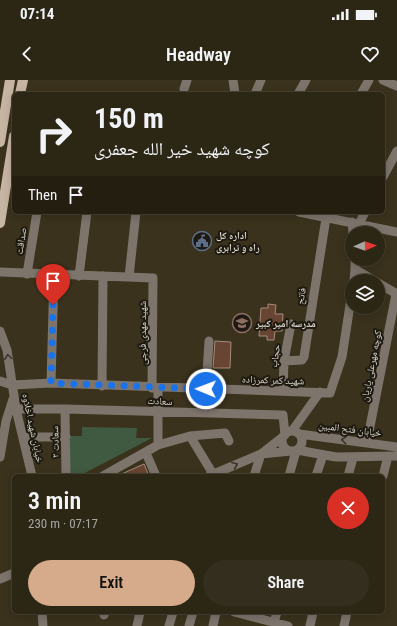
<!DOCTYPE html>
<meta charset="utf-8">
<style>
:root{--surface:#2c2615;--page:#342e1e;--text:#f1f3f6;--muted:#a6a5a0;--line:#484334;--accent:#d6ab8b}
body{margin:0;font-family:"Roboto Condensed","Noto Naskh Arabic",sans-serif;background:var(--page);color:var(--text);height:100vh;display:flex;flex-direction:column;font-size:15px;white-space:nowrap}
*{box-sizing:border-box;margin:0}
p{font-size:13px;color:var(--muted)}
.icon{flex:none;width:22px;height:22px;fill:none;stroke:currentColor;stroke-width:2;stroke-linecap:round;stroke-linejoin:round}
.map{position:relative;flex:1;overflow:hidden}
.drawer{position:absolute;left:12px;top:394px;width:373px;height:140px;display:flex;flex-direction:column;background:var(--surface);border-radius:6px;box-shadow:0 2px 10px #0003,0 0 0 1px var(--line)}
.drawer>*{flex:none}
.top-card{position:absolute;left:12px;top:12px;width:373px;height:122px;border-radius:6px;box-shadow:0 2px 10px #0003,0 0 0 1px var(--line);background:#2c2615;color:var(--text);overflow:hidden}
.needle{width:26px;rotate:88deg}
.fabs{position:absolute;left:345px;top:146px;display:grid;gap:8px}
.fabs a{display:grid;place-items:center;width:40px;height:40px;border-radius:50%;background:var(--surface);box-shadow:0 2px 10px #0003,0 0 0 1px var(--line);font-size:20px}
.pin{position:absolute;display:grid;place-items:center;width:34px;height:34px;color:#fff;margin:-41px -17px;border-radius:50% 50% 50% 0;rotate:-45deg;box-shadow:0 0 4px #0007}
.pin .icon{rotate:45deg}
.me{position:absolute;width:44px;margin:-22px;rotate:271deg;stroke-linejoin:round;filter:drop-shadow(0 0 3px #0008)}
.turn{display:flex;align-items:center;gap:14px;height:84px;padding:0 16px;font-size:18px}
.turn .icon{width:52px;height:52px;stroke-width:2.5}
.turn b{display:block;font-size:28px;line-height:34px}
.then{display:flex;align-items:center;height:38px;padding:0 16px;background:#0003;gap:8px;font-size:15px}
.round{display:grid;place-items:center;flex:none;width:42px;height:42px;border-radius:21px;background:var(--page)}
.headline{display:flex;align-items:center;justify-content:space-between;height:68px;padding:0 16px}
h1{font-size:24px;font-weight:600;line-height:30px}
.cta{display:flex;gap:8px;margin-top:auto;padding:8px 16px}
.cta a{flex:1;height:46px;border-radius:24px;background:var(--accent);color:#111;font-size:16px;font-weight:600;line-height:46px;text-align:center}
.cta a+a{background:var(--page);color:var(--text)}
.status{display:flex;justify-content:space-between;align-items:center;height:28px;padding:0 20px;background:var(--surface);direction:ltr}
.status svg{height:11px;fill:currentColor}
header{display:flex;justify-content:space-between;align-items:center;height:52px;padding:0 16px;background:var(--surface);font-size:18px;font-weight:600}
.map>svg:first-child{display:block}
.green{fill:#3f5a40}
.building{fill:#684432;stroke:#a58b7e}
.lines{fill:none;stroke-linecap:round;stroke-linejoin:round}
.minor{stroke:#7d746c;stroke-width:9}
.major{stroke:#c7b5a4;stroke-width:10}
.oneway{stroke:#3a352c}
.route{stroke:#1a73e8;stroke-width:7;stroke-dasharray:0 12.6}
.labels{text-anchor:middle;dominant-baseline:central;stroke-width:4;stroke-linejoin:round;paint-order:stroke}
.poi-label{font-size:10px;font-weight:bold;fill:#dbd6c9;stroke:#1e1a11;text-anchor:start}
.street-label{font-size:10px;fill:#dbd6c9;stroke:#1e1a11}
</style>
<div class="status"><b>07:14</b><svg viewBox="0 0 49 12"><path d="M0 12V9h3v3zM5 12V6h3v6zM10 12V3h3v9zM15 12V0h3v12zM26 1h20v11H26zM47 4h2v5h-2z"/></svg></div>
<header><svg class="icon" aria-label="back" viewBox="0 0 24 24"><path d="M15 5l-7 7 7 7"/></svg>Headway<svg class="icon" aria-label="heart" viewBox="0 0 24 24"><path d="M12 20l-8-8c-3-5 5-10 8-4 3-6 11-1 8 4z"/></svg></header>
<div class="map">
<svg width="397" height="546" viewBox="0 0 397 546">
<rect width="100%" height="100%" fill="#3a321c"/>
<path class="green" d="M82,347L137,348L136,358H152L79,396H70V356H82Z"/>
<path class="building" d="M268,224L276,225L275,234H283L282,251H275L274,260H267V256H259L261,228H268Z
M215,261L231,262L230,288H213Z
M144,384L149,396H117Z"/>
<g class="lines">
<path class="minor" d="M233,0L235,14
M383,0L397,6
M184,9L187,0
M255,14L261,0
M298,14L306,0
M361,14L369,0
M383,97L397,71
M299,132L397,152
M352,142L353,153
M359,144L365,132
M355,179V189L375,201
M0,192L153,198L152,308
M27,194L37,132
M79,196L87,132
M129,197L136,132
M354,201L355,189
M378,203L397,214
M0,251L7,270L16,329L32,396
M284,281L302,280L304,277L326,138
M0,301L12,305L51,303L330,313L342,277L352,212
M51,303L54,194
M102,306L103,196
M158,308V365
M206,309L209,261
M283,311L284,281L291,244
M16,329H65L283,335L285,355
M65,329L66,396
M292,351L320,312
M282 361a10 10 0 1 1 20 0a10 10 0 1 1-20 0Z
M299,354L397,367
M190,356L213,394
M24,357H66
M367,362L396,214
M297,370L336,377L397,376
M146,373L156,396
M261,374L291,371
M0,377L6,341L13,319
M103,396L158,365L190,356L225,353L229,361
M209,396L261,374L284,356
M254,396L261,374
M289,396L296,371
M316,396L323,375
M348,396L353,378
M383,396L388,376
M0,499L14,493
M42,532L43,546
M234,532L288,546
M104,535L105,532
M137,546L140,532
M169,546L173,532
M189,546L193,532
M213,546L216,532
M273,546L277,532
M310,546L313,532
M344,546L347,532"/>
<path class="major" d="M20,14L23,0
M0,62L10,0
M0,143L14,56"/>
</g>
<defs><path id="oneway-chevron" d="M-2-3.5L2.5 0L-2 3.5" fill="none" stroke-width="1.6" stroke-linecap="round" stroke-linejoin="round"/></defs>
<g class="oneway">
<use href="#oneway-chevron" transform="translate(8 277) rotate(-98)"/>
<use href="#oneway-chevron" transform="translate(344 360) rotate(-175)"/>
<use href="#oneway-chevron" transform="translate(235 385) rotate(-23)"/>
</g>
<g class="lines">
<path class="route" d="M53,225L51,303L206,309"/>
</g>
<defs>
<symbol id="civic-ring" viewBox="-11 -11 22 22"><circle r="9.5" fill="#1e1a11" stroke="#5c6f8a" stroke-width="1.5"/><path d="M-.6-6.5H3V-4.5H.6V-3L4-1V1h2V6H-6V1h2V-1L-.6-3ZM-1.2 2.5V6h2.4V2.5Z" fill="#5c6f8a"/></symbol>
<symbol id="school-ring" viewBox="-11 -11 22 22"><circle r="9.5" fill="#1e1a11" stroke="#8d6e63" stroke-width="1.5"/><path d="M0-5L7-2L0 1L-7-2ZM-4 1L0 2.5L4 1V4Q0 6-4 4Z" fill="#8d6e63"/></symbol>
</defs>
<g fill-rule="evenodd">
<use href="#civic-ring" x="191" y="150" width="22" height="22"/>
<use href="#school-ring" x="231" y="232" width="22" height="22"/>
</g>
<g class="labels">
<g class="poi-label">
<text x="216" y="155">اداره کل<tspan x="216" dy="12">راه و ترابری</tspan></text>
<text x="256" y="243">مدرسه امیر کبیر</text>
</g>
<g class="street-label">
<text transform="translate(21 161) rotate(-81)">صداقت</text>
<text transform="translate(301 216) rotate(-80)">فاتح</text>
<text transform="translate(142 253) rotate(-90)">شهید مهدی فرجی</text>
<text transform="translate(275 276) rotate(-82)">حجاب</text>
<text transform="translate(371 286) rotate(-79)">کوچه مهرعلی یاریان</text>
<text transform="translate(273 300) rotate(2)">شهید کمر کمرزاده</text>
<text transform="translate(160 321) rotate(2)">سعادت</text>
<text transform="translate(33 348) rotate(78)">خیابان شهید اخلاوه</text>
<text transform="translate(350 349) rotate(7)">خیابان فتح المبین</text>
<text transform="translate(55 362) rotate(-91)">سعادت ۲</text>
</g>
</g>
</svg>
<div class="fabs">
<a><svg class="needle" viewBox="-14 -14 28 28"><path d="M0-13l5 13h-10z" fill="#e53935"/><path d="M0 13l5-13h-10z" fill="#a6a5a0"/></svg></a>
<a><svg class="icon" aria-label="layers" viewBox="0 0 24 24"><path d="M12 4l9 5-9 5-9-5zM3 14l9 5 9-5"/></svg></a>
</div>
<div class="pin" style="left:53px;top:225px;background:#d93025"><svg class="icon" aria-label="arrive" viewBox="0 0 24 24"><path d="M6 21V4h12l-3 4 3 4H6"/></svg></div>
<svg class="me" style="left:206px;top:309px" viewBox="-20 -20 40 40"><circle r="17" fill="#1a73e8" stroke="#fff" stroke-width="3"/><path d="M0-11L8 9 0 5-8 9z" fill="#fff"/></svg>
<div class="top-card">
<div class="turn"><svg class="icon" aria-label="right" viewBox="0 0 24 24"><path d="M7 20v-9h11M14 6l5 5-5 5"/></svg><div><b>150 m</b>کوچه شهید خیر الله جعفری</div></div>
<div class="then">Then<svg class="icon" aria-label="arrive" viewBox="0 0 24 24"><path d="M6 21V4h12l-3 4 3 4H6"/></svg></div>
</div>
<section class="drawer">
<div class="headline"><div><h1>3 min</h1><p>230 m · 07:17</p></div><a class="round" style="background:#d93025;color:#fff"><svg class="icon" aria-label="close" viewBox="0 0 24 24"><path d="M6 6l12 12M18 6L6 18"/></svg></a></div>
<div class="cta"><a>Exit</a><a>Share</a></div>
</section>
</div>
